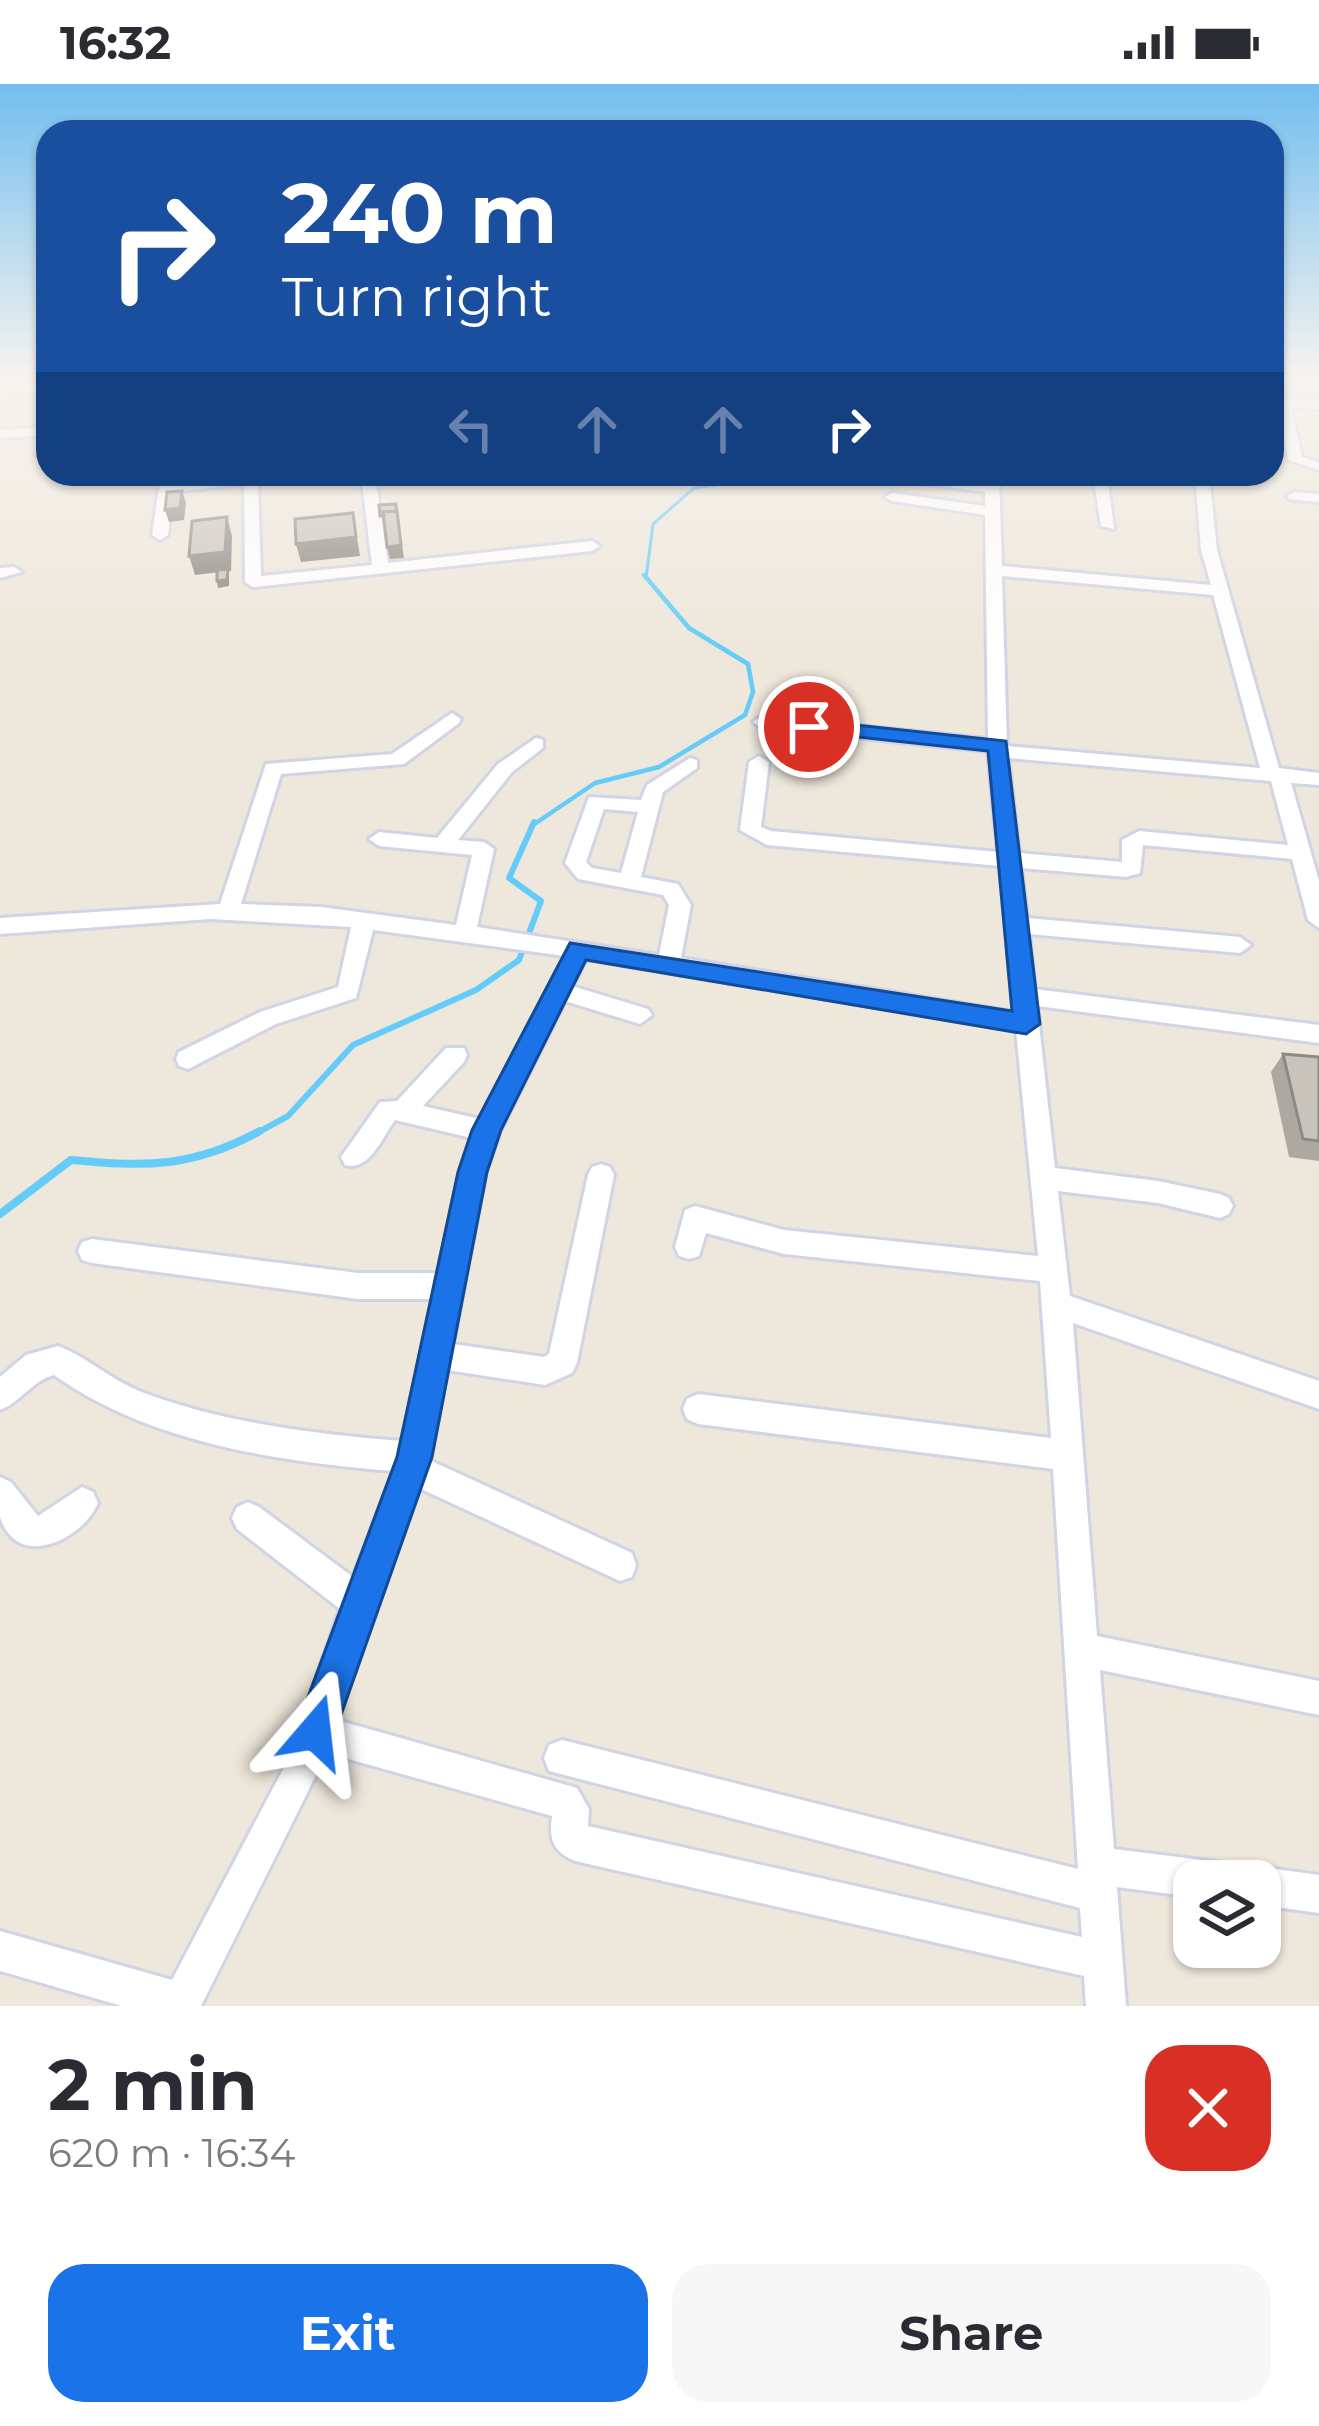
<!DOCTYPE html>
<meta charset="utf-8">
<style>
:root{--surface:#fff;--page:#f7f7f7;--text:#2b2b33;--muted:#7c7c81;--accent:#1a73e8}
body{margin:0;font-family:Montserrat,sans-serif;background:var(--page);color:var(--text);height:100vh;display:flex;flex-direction:column;font-size:45px;white-space:nowrap}
*{box-sizing:border-box;margin:0}
p{font-size:39px;color:var(--muted)}
.icon{flex:none;width:66px;height:66px;fill:none;stroke:currentColor;stroke-width:2;stroke-linecap:round;stroke-linejoin:round}
.map{position:relative;height:1922px;overflow:hidden}
.sheet{display:flex;flex-direction:column;background:var(--surface);flex:1}
.sheet>*{flex:none}
.hud{position:absolute;left:36px;top:36px;width:1248px;height:366px;border-radius:36px;box-shadow:0 3px 9px #0004;background:#1a4fa0;color:#fff;overflow:hidden}
.tools{position:absolute;left:1173px;top:1776px;display:grid;gap:24px}
.tools a{display:grid;place-items:center;width:108px;height:108px;border-radius:24px;background:var(--surface);box-shadow:0 3px 9px #0004;font-size:60px}
.pin{position:absolute;display:grid;place-items:center;width:102px;height:102px;color:#fff;margin:-51px;border:6px solid #fff;border-radius:50%;box-shadow:0 3px 12px #0007}
.me{position:absolute;width:132px;margin:-66px;rotate:17deg;stroke-linejoin:round;filter:drop-shadow(0 0 9px #0008)}
.turn{display:flex;align-items:center;gap:42px;height:252px;padding:0 48px;font-size:54px}
.turn .icon{width:156px;height:156px;stroke-width:2.5}
.turn b{display:block;font-size:84px;line-height:102px}
.lanes{display:flex;align-items:center;height:114px;padding:0 48px;background:#0003;justify-content:center;gap:60px;direction:ltr}
.lanes .off{opacity:.35}
.round{display:grid;place-items:center;flex:none;width:126px;height:126px;border-radius:36px;background:var(--page)}
.summary{display:flex;align-items:center;justify-content:space-between;height:204px;padding:0 48px}
h1{font-size:72px;font-weight:700;line-height:90px}
.primary-button{display:flex;gap:24px;margin-top:auto;padding:24px 48px}
.primary-button a{flex:1;height:138px;border-radius:36px;background:var(--accent);color:#fff;font-size:48px;font-weight:700;line-height:138px;text-align:center}
.primary-button a+a{background:var(--page);color:var(--text)}
.status{display:flex;justify-content:space-between;align-items:center;height:84px;padding:0 60px;background:var(--surface);direction:ltr}
.status svg{height:33px;fill:currentColor}
.map>svg:first-child{display:block}
.lines{fill:none;stroke-linecap:round;stroke-linejoin:round}
.stream-far3{stroke:#65ccf9;stroke-width:3}
.stream-far2{stroke:#65ccf9;stroke-width:4.5}
.stream-far1{stroke:#65ccf9;stroke-width:6}
.stream{stroke:#65ccf9;stroke-width:8}
.minor-casing{stroke:#d1d4e5;stroke-width:6}
.minor{fill:#fff;fill-rule:evenodd}
.wall{fill:#ada9a1}
.shaded-wall{fill:#8d8983}
.building{fill:#c9c4bb;stroke:#8d8983;stroke-width:3}
.route{fill:#1a73e8;stroke:#114b97;stroke-width:3}
</style>
<div class="status"><b>16:32</b><svg viewBox="0 0 49 12"><path d="M0 12V9h3v3zM5 12V6h3v6zM10 12V3h3v9zM15 12V0h3v12zM26 1h20v11H26zM47 4h2v5h-2z"/></svg></div>
<div class="map">
<svg width="1319" height="1922" viewBox="0 0 1319 1922">
<rect width="100%" height="100%" fill="#eee7db"/>
<g class="lines">
<path class="stream-far3" d="M646,494L653,440L694,404L795,390"/>
<path class="stream-far2" d="M533,741L595,699L659,683L745,631L753,608L748,580L689,544L644,491"/>
<path class="stream-far1" d="M255,1050L288,1032L353,961L476,906L519,876L541,817L509,794L534,738"/>
<path class="stream" d="M0,1130L71,1076C146,1083 192,1084 260,1047"/>
<defs>
<path id="minor" d="M8,296L48,301V309L9,307Z
M1272,315L1319,317V325L1291,324L1302,373L1319,378V386L1288,376L1278,323H1272Z
M48,343V351L0,354V346Z
M161,390H175L174,399L244,390H304L258,398L261,492L372,481L361,390H375L388,479L592,457L600,462L592,467L253,503L245,498L244,400L173,408L168,451L160,456L152,451Z
M875,390H914L985,400V390H999L1002,482L1211,501L1201,466L1195,390H1209L1217,466L1279,684L1319,689V701L1291,699L1319,797V844L1308,836L1292,775L1143,761L1140,789L1126,793L1021,784L1027,834L1240,853L1251,861L1240,869L1029,850L1035,905L1319,941V959L1037,922L1055,1084L1158,1097L1220,1110L1229,1114L1233,1122L1229,1130L1220,1134L1158,1119L1058,1107L1070,1212L1319,1297V1325L1073,1239L1097,1552L1319,1597V1631L1100,1586L1114,1765L1218,1778L1231,1784L1237,1797H1194V1813L1117,1803L1126,1922H1086L1084,1892L575,1777C552,1767 549,1756 552,1732L327,1669L201,1922H122L0,1887V1847L172,1896L290,1672L340,1525L237,1445L232,1434L237,1423L248,1418L259,1423L353,1493L394,1387C280,1378 149,1359 54,1291C33,1296 21,1318 0,1326V1293L26,1271L58,1262C87,1273 110,1295 139,1307C222,1339 315,1350 403,1357L433,1215H358L92,1179L82,1176L78,1167L82,1158L92,1155L358,1189H438L460,1088L472,1054L395,1036C382,1054 369,1088 345,1081L341,1073L380,1018L397,1017L446,964H464L467,971L464,978L423,1022L480,1035L565,872L373,846L356,914L276,940L188,985L179,982L176,975L179,968L260,928L338,903L351,843L210,835L0,850V834L220,820L266,680L392,670L452,629L461,635L459,639L404,680L281,690L241,820L321,823L456,841L472,771L379,762L369,755L379,748L437,754L498,680L536,654L543,656V664L512,688L458,756L484,758L494,765L477,843L659,871L669,821L663,811L578,795L565,779L589,713L641,716L647,701L690,674L697,676V684L663,708L641,793L678,800L691,821L681,874L1014,928L1000,782L767,761L740,746L749,678L759,672L769,678L761,743L771,747L998,768L988,667L762,644L753,638L762,632L988,655L985,431L892,417L885,413L892,409L985,422V408L882,394ZM1002,492L1213,511L1260,684L1007,662ZM1008,674L1271,697L1288,761L1139,747L1122,756V778L1019,769ZM604,725L638,728L621,789L592,784L586,778ZM586,875L1016,946L1038,1172L784,1146L695,1122L685,1126L675,1163L679,1172L689,1175L699,1172L706,1149L784,1170L1040,1197L1051,1354L698,1310L687,1315L683,1325L687,1335L698,1340L1053,1385L1078,1785L562,1656L549,1661L544,1674L549,1687L1080,1824L1082,1853L588,1742L589,1725L577,1704L337,1636L353,1580L419,1404L620,1497L632,1493L636,1481L632,1469L429,1376L447,1286L545,1301L572,1289L577,1279L614,1091L610,1083L601,1080L592,1083L588,1091L549,1270L544,1273L453,1260L486,1088L500,1047L565,917L640,940L652,931L648,925L572,902Z
M1093,390H1107L1114,445L1101,442Z
M1294,408L1319,410V418L1289,415L1287,412Z
M0,484L14,483L22,488L0,494Z
M0,1393L11,1398L38,1432L82,1403L93,1408L98,1419C83,1455 17,1488 0,1433C0,1423 0,1405 0,1393Z
M1260,1783L1319,1791V1829L1260,1821V1797H1243L1247,1789Z"/>
</defs>
<use href="#minor" class="minor-casing"/>
<use href="#minor" class="minor"/>
</g>
<path class="wall" d="M1283,970L1319,973V1077L1289,1073L1271,988Z"/>
<path class="shaded-wall" d="M182,407L186,419L184,436L169,438L165,426Z
M397,427L404,474L390,475L387,463Z
M353,429L360,472L301,478L296,460Z
M227,433L232,452L231,487H229V502L218,504L217,497L228,487L195,491L189,472Z"/>
<path class="building" d="M182,407L180,424L165,426L167,408Z
M396,420L397,430V427L383,428L384,431L380,432L379,421Z
M397,427L401,461L387,463L383,428Z
M353,429L356,453L296,460L295,435Z
M227,433L225,468L189,472L192,437Z
M228,485L227,496L217,497V486Z
M1283,970L1319,973V1057L1303,1055Z"/>
<linearGradient id="sky" x2="0" y2="1"><stop stop-color="#73beef"/><stop offset="0.52" stop-color="#f7f4ef"/><stop offset="1" stop-color="#f7f4ef" stop-opacity="0"/></linearGradient>
<rect width="1319" height="565" fill="url(#sky)"/>
<path class="route" d="M809,636L1006,657L1040,940L1026,950L586,876L501,1046L487,1088L432,1373L335,1648L329,1663L315,1669L301,1663L295,1648L397,1373L458,1088L472,1046L570,859L1012,927L988,667L802,647V638Z"/>
</svg>
<div class="tools">
<a><svg class="icon" aria-label="layers" viewBox="0 0 24 24"><path d="M12 4l9 5-9 5-9-5zM3 14l9 5 9-5"/></svg></a>
</div>
<div class="pin" style="left:809px;top:643px;background:#d93025"><svg class="icon" aria-label="arrive" viewBox="0 0 24 24"><path d="M6 21V4h12l-3 4 3 4H6"/></svg></div>
<svg class="me" style="left:315px;top:1648px" viewBox="-20 -20 40 40"><path d="M0-17L14 15 0 8-14 15z" fill="#1a73e8" stroke="#fff" stroke-width="4"/></svg>
<div class="hud">
<div class="turn"><svg class="icon" aria-label="right" viewBox="0 0 24 24"><path d="M7 20v-9h11M14 6l5 5-5 5"/></svg><div><b>240 m</b>Turn right</div></div>
<div class="lanes"><svg class="icon off" aria-label="left" viewBox="0 0 24 24"><path d="M17 20v-9H6M10 6l-5 5 5 5"/></svg><svg class="icon off" aria-label="ahead" viewBox="0 0 24 24"><path d="M12 20V5M6 11l6-6 6 6"/></svg><svg class="icon off" aria-label="ahead" viewBox="0 0 24 24"><path d="M12 20V5M6 11l6-6 6 6"/></svg><svg class="icon" aria-label="right" viewBox="0 0 24 24"><path d="M7 20v-9h11M14 6l5 5-5 5"/></svg></div>
</div>
</div>
<section class="sheet">
<div class="summary"><div><h1>2 min</h1><p>620 m · 16:34</p></div><a class="round" style="background:#d93025;color:#fff"><svg class="icon" aria-label="close" viewBox="0 0 24 24"><path d="M6 6l12 12M18 6L6 18"/></svg></a></div>
<div class="primary-button"><a>Exit</a><a>Share</a></div>
</section>
